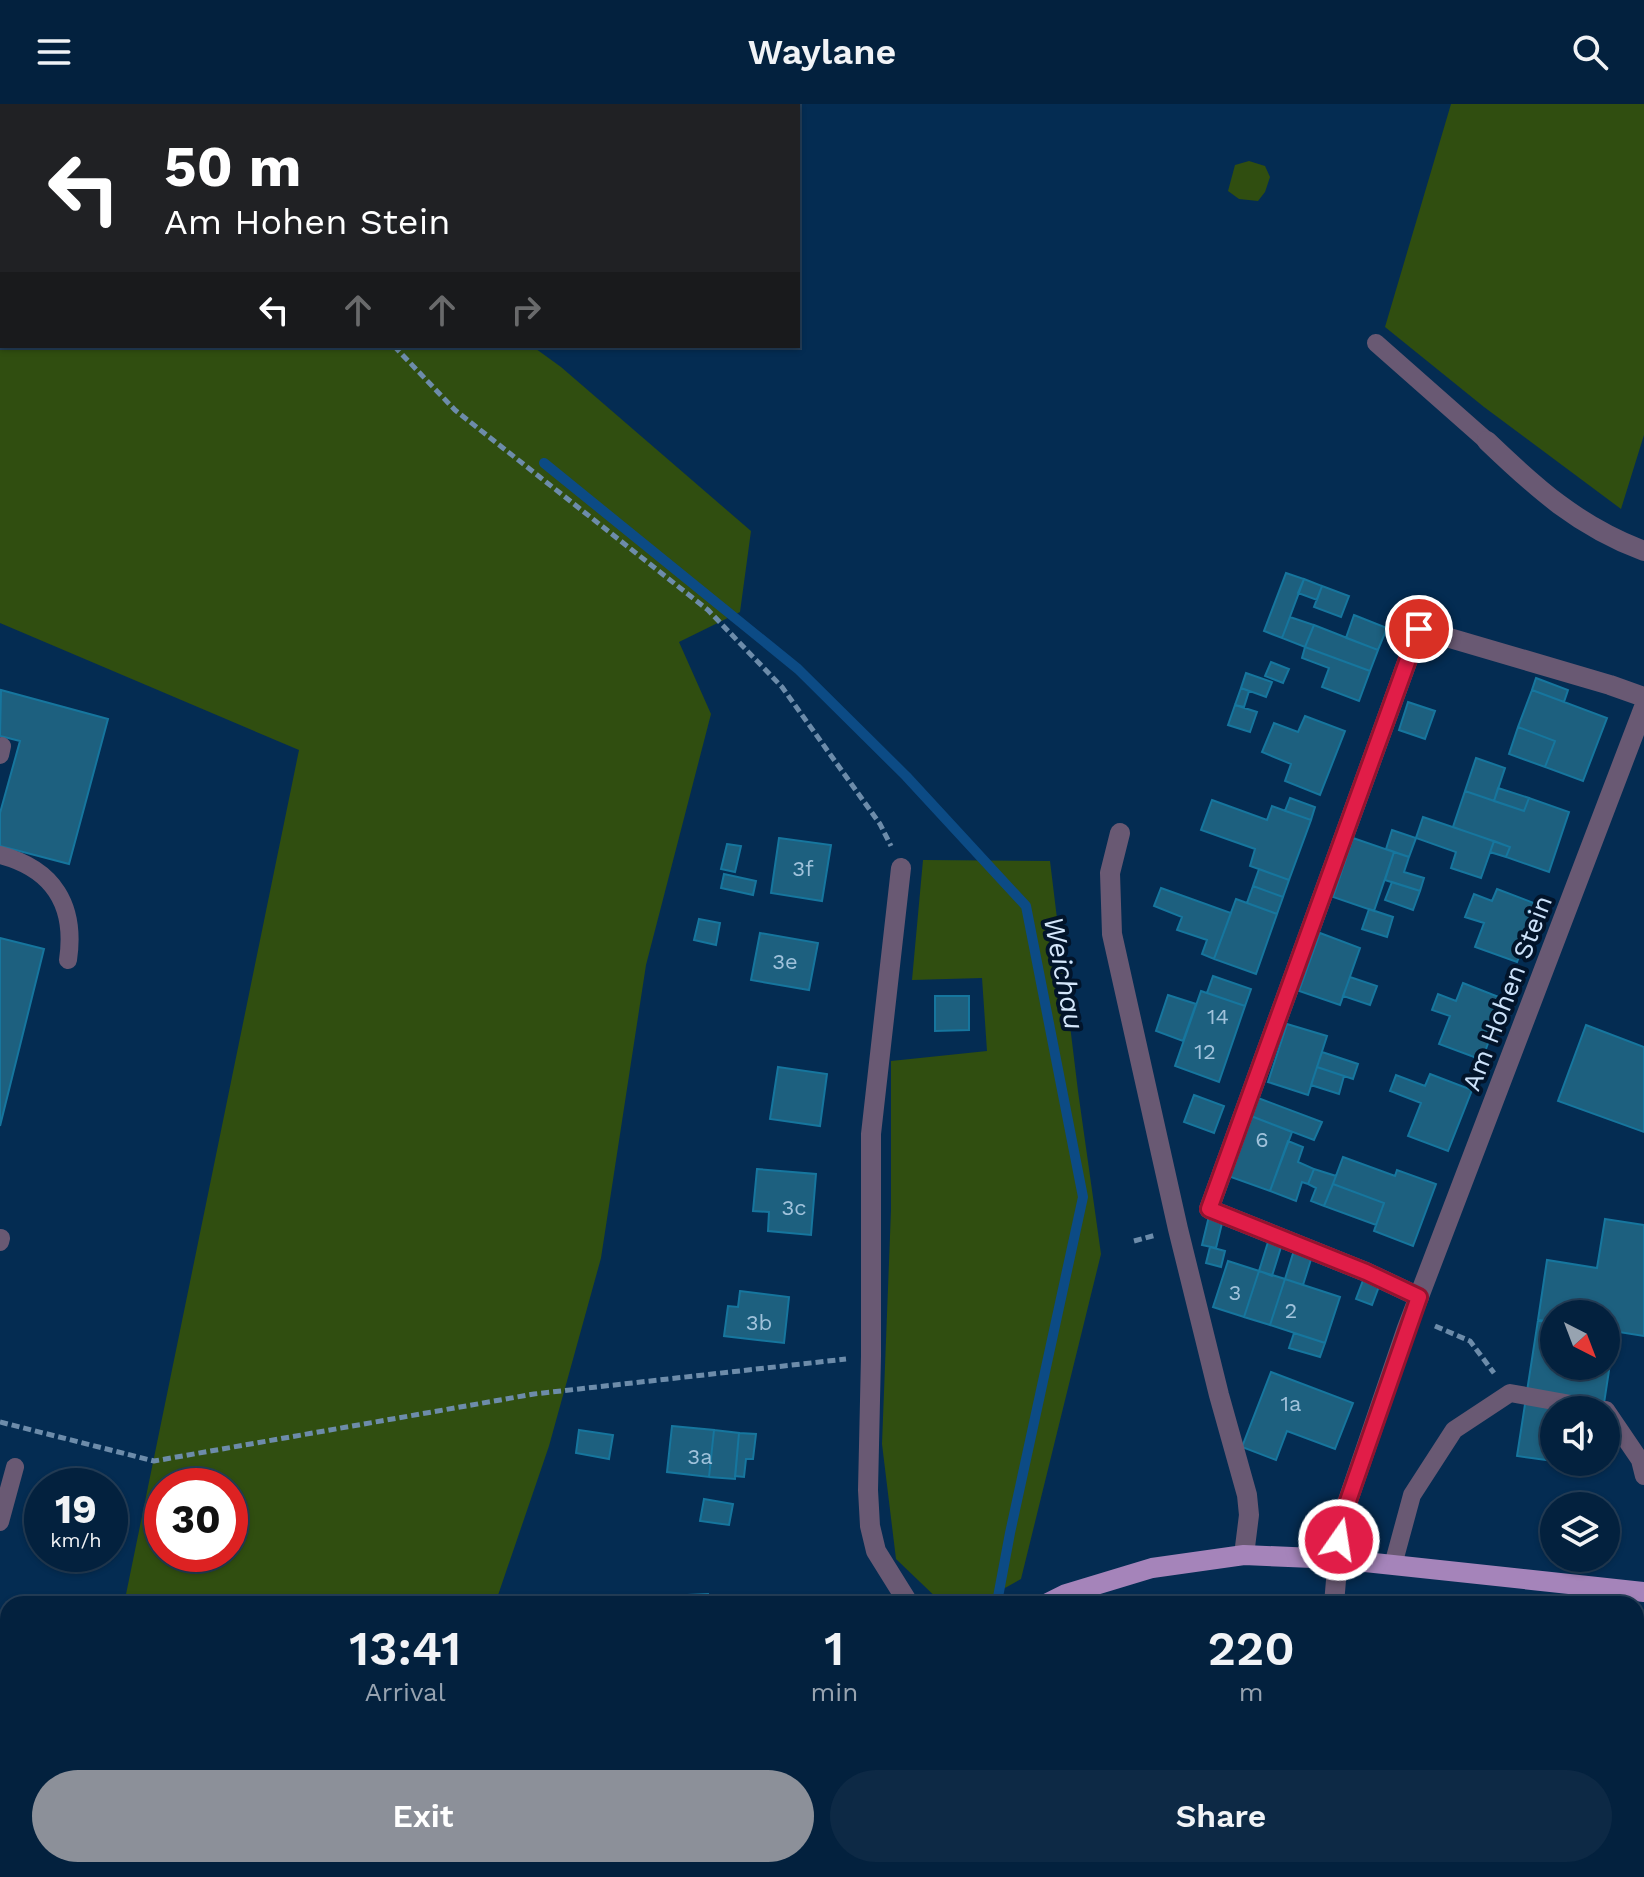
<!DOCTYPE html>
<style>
:root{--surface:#03213e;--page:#0d2945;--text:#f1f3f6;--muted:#97a3b0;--line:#243e58;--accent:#8c9099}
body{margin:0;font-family:"Work Sans",sans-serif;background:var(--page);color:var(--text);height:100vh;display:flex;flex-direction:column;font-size:30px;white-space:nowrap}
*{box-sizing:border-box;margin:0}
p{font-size:26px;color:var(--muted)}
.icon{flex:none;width:44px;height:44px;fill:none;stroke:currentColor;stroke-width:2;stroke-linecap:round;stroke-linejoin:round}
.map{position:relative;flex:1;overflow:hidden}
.details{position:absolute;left:0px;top:1492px;width:1644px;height:282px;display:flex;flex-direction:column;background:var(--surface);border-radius:24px 24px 0 0;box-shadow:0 2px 6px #0004,0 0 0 2px var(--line)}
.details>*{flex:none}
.banner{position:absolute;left:0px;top:0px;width:800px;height:244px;box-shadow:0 2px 6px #0004,0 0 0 2px var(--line);background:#202124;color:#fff;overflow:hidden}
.needle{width:52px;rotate:138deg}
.tools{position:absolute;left:1540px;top:1196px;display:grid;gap:16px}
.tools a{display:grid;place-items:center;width:80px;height:80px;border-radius:50%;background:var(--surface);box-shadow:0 2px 6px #0004,0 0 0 2px var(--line);font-size:40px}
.speed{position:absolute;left:24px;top:1364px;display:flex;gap:16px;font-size:40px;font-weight:700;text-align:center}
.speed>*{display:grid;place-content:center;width:104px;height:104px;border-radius:50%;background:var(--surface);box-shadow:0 2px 6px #0004,0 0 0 2px var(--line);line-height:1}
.speed small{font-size:20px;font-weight:400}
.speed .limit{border:12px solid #d22;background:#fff;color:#111}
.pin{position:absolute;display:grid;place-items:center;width:68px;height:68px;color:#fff;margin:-34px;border:4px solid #fff;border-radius:50%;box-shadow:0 2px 8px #0007}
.me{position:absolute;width:88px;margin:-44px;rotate:13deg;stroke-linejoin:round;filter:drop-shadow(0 0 6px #0008)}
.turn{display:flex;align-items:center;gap:28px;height:168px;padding:0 32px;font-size:36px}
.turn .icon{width:104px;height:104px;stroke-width:2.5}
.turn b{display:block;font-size:56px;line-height:68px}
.lanes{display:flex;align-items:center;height:76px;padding:0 32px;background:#0003;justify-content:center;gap:40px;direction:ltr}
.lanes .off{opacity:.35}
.eta{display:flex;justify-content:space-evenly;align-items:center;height:136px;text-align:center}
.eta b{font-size:48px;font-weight:600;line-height:56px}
.cta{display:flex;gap:16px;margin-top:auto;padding:16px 32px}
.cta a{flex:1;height:92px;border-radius:48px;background:var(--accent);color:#fff;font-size:32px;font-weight:600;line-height:92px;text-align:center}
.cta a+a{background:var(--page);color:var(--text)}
header{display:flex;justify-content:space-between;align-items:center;height:104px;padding:0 32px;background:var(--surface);font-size:36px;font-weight:600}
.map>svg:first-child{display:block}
.green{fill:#304e10;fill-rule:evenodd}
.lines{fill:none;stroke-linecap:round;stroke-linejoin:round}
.stream{stroke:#0c4b85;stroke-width:10}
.building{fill:#1d607f;stroke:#16769e;stroke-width:2}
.path{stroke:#6d8caa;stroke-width:5;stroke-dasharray:8 4;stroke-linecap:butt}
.lane{stroke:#695973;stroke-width:18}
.street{stroke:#695973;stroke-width:20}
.primary{stroke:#a584ba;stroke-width:20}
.route-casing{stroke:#92132f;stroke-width:20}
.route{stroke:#e11d48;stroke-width:14}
.labels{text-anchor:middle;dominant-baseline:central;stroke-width:8;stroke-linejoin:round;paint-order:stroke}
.number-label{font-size:22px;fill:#a0c2db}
.street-label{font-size:26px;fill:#cce2fa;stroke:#02142a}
.water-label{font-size:28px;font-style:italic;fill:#d4e6fa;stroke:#02142a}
</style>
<header><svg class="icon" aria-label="menu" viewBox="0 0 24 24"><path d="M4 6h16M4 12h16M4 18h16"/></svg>Waylane<svg class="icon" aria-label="search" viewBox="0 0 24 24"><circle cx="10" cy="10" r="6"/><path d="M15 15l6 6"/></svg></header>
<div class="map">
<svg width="1644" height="1773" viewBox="0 0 1644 1773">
<rect width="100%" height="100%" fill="#042c52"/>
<path class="green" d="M0,0H225L232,2H2V242H532L561,263L751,427L740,508L679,538L711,610L646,861L601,1154L549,1342L495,1500H124L299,646L0,519ZM230,1382V1450H162V1382Z
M1451,0H1644V331L1621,405L1484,303L1385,223Z
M1249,57L1265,62L1270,73L1265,88L1258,97L1239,95L1228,87L1235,61Z
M923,756L1050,757L1078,987L1101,1150L1021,1475L976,1500H943L896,1455L882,1340L891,1106V957L987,947L982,874L912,876Z
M66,1766H508L507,1773H64Z
M776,1766H947L946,1773H770Z"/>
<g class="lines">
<path class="stream" d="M544,359L798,565L906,672L1026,802L1083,1093L1010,1429L998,1493
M948,1773L949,1766"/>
</g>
<path class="building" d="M1286,469L1304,475L1282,534L1264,527Z
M1304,475L1322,482L1317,496L1298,489Z
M1322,482L1349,492L1341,513L1314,503Z
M1354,511L1387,524L1378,546L1346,534Z
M1290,513L1314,521L1305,543L1282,534Z
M1314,521L1378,546L1370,567L1305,543Z
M1305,543L1370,567L1359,597L1322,583L1329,564L1302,554Z
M1271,558L1289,565L1283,579L1265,572Z
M1246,569L1272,578L1266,593L1241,584Z
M1536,574L1568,586L1564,598L1532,586Z
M1241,584L1249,587L1244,603L1235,601Z
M1,586L108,615L69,760L0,742V709L20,637L0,632Z
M1532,586L1607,614L1583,677L1545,663L1555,637L1518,623Z
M1408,598L1435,607L1425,635L1399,626Z
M1235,601L1257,608L1250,628L1228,621Z
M1305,612L1345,627L1320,691L1285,677L1291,660L1262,648L1274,619L1298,628Z
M1518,623L1555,637L1545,663L1509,650Z
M1476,654L1505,664L1494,697L1465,687Z
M1498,684L1529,694L1524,707L1494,697Z
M1465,687L1524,707L1529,694L1569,708L1549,768L1506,753L1510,743L1453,723Z
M1290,694L1315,703L1311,716L1285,707Z
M1212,696L1267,716L1272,702L1311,716L1289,776L1250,762L1255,745L1201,726Z
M1423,713L1494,737L1481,774L1451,764L1456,748L1416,734Z
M1392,726L1416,734L1409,753L1386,745Z
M779,734L831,741L822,797L771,789Z
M1353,734L1394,748L1374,807L1333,793Z
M1494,737L1510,743L1506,753L1490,748Z
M727,740L741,742L735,768L721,765Z
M1394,748L1409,753L1404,768L1424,774L1420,787L1385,776Z
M1259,765L1289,776L1283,793L1253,782Z
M724,770L756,777L753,791L721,784Z
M1392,778L1420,787L1413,806L1385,796Z
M1253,782L1283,793L1277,810L1247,799Z
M1161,784L1231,809L1214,855L1202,850L1207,836L1177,826L1182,813L1154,802Z
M1497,785L1539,801L1517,858L1475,843L1484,819L1465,813L1474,790L1492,797Z
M1236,795L1277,810L1256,870L1214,855Z
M1369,805L1393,813L1387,833L1362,825Z
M699,815L720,819L716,841L694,836Z
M760,829L818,839L809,886L751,876Z
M1320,829L1360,844L1340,901L1299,887Z
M0,834L44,845L0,1022Z
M1213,872L1251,885L1245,902L1207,889Z
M1350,873L1377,882L1370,901L1343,892Z
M1463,879L1504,895L1482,956L1439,940L1450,912L1432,906L1438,890L1456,897Z
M1201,887L1245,902L1219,978L1175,962Z
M1168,891L1196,900L1183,937L1156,927Z
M935,892H969V926L935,927Z
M1287,920L1327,932L1308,991L1268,978Z
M1586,921L1644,943V1028L1558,997Z
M1322,948L1358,960L1353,975L1317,963Z
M778,963L827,970L820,1022L770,1015Z
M1317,963L1344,972L1339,990L1311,981Z
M1430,970L1472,986L1448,1047L1408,1032L1421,999L1390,987L1396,971L1425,982Z
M1194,991L1224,1002L1214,1029L1184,1018Z
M1258,994L1322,1018L1314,1036L1251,1012Z
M1251,1012L1292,1028L1270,1087L1228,1072Z
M1288,1037L1303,1043L1298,1058L1314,1065L1308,1080L1302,1078L1296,1097L1270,1087Z
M1343,1053L1395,1072L1397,1066L1436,1080L1413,1142L1374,1127L1384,1099L1333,1080Z
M757,1065L816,1070L811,1131L768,1127L769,1108L753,1107Z
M1314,1065L1336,1072L1324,1102L1311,1097L1316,1084L1308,1080Z
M1333,1080L1384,1099L1376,1121L1324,1102Z
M1209,1112L1223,1115L1216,1144L1202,1141Z
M1605,1115L1644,1121V1232L1606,1226V1210H1554V1218L1538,1216L1547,1156L1597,1164Z
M1268,1138L1281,1143L1272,1172L1259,1167Z
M1210,1143L1225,1147L1221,1163L1206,1159Z
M1295,1143L1313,1149L1303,1181L1285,1175Z
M1228,1157L1259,1167L1244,1213L1213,1203Z
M1259,1167L1285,1175L1270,1221L1244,1213Z
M1365,1171L1381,1177L1372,1201L1356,1195Z
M1285,1175L1340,1193L1325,1239L1270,1221Z
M740,1187L789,1193L784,1239L724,1232L728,1202L738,1203Z
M1538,1216L1554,1218V1262H1606V1226L1615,1227L1603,1306H1554V1357L1517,1352Z
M1294,1229L1325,1239L1320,1253L1289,1244Z
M1271,1268L1353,1299L1335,1345L1287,1327L1276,1356L1242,1343Z
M672,1322L714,1326L709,1373L667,1368Z
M579,1326L613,1331L609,1355L576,1349Z
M714,1326L739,1329L735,1375L709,1373Z
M739,1329L756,1330L753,1355H746L744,1373L735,1372Z
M704,1395L733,1400L729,1421L700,1417Z
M708,1490L709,1500H689L688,1491Z
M1636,1588L1644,1589V1624L1636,1623Z
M1224,1766H1269V1773H1223Z
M1325,1766L1388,1771V1773H1324Z"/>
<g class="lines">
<path class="path" d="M0,13L2,14
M394,242L455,306L708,506L782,583L880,720L891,742
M1134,1137L1156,1131
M1435,1222L1470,1237L1494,1269
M0,1318L154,1357L534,1290L846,1255"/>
<path class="lane" d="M1376,239L1487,337
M0,651L2,642
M0,751C54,765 76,802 68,856
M0,1138L1,1134
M1606,1306L1640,1356L1644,1372
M0,1418L15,1363
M1393,1461L1412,1391L1454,1326L1510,1289L1604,1306
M0,1527L8,1529"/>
<path class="street" d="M1487,337C1537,385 1578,422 1644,447
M1120,729L1110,769L1112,830L1178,1125L1219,1291L1247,1391L1249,1411L1244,1451
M901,764L871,1030V1252L868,1386L870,1422L876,1447L909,1500
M1419,1193L1366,1168L1209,1105L1419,525L1610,581L1644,593
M1334,1500L1341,1417L1407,1224L1644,603
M1636,1561L1644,1562
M1298,1773L1299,1766"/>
<path class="primary" d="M1046,1500L1066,1490L1152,1464L1244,1451L1337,1455L1644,1488
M720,1773L727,1766"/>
</g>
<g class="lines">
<defs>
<path id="route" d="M1339,1436L1341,1417L1419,1193L1366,1168L1209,1105L1419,525"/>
</defs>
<use href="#route" class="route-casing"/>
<use href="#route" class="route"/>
</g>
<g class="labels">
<g class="number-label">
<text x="803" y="764">3f</text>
<text x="785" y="857">3e</text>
<text x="1218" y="912">14</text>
<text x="1205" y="947">12</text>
<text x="1262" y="1035">6</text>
<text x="794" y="1103">3c</text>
<text x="1235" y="1188">3</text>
<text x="1291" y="1206">2</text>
<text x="759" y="1218">3b</text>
<text x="1291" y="1299">1a</text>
<text x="700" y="1352">3a</text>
</g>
<g class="street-label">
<text transform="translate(1507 889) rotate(-69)">Am Hohen Stein</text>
</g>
<g class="water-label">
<text transform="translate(1064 869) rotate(79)">Weichau</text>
</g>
</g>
</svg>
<div class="tools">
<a><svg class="needle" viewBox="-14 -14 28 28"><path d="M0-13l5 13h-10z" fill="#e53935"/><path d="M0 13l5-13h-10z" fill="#97a3b0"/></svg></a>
<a><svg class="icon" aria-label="sound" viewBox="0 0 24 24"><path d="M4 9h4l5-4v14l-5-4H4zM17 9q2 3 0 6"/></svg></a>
<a><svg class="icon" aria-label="layers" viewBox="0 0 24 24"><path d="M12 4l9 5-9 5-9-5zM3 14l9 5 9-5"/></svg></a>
</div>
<div class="speed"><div>19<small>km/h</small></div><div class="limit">30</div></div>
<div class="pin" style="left:1419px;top:525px;background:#d93025"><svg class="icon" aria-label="arrive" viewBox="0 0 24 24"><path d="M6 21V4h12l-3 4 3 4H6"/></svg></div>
<svg class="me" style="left:1339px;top:1436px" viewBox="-20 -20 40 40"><circle r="17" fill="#e11d48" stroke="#fff" stroke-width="3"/><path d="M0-11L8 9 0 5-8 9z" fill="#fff"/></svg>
<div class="banner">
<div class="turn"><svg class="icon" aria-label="left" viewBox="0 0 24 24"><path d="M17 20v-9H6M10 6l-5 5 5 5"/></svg><div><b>50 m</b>Am Hohen Stein</div></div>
<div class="lanes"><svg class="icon" aria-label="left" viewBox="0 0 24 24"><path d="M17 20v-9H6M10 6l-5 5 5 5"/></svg><svg class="icon off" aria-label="ahead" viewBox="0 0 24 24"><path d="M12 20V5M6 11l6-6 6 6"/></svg><svg class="icon off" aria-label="ahead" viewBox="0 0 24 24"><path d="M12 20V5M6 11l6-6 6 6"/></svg><svg class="icon off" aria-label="right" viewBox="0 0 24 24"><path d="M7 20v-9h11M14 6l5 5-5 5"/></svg></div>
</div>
<section class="details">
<div class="eta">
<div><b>13:41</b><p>Arrival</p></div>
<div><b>1</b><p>min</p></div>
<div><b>220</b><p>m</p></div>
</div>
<div class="cta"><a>Exit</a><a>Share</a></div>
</section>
</div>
